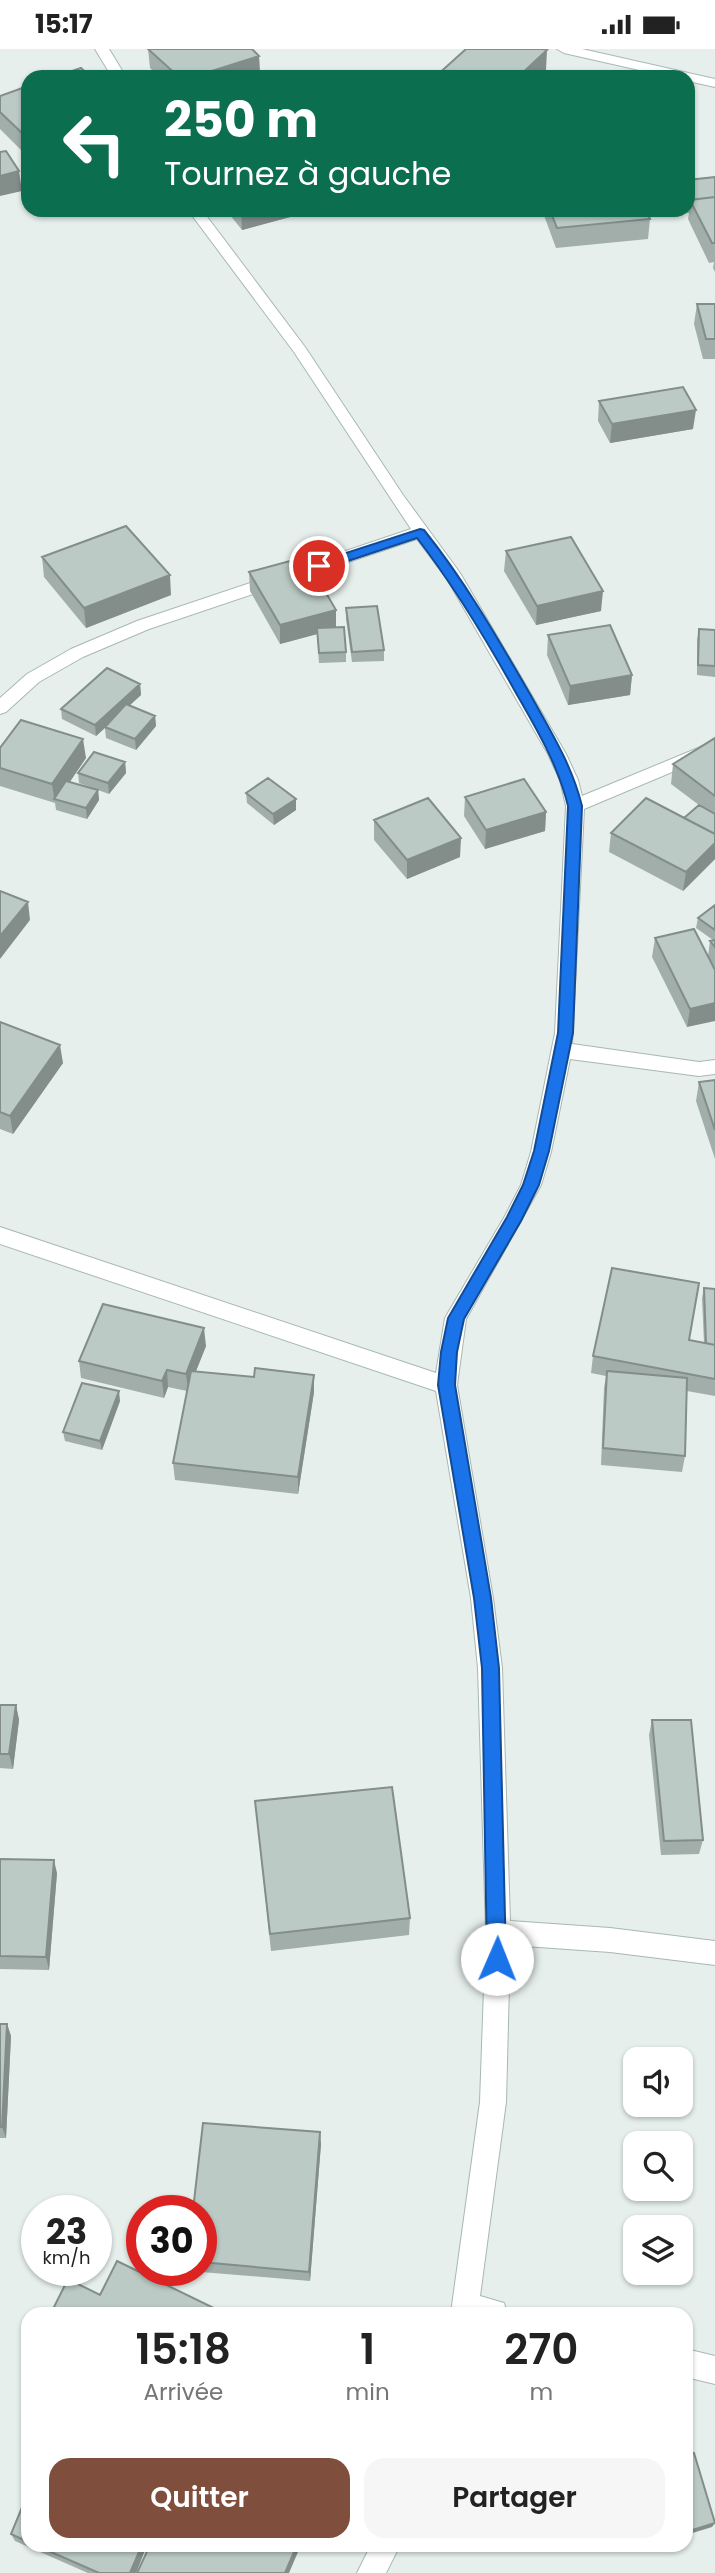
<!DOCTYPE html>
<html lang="fr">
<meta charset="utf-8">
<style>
:root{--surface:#fff;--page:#f6f6f6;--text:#222;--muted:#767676;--accent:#804e3d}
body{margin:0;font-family:Poppins,sans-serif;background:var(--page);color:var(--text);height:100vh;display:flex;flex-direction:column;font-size:26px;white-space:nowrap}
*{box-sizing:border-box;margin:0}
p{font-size:23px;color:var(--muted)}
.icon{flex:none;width:38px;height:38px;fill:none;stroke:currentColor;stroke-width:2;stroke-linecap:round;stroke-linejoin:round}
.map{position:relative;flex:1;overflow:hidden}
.sheet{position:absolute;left:21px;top:2258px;width:672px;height:245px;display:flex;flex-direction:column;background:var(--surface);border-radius:21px;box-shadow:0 2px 5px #0004}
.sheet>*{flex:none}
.hud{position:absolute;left:21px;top:21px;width:674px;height:147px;border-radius:21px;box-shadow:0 2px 5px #0004;background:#0b6e4f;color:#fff;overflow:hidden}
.fabs{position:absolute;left:623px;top:1998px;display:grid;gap:14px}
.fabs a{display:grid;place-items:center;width:70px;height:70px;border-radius:14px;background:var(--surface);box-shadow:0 2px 5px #0004;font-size:35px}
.speed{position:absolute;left:21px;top:2146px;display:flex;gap:14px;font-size:35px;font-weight:700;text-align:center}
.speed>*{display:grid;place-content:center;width:91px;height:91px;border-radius:50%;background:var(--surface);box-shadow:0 2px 5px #0004;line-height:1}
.speed small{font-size:18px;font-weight:400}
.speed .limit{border:10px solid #d22;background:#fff;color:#111}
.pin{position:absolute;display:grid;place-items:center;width:60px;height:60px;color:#fff;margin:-30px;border:4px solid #fff;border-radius:50%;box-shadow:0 2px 7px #0007}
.me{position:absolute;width:77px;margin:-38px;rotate:1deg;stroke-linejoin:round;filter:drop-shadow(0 0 5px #0008)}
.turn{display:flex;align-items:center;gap:24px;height:147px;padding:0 28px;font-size:32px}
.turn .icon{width:91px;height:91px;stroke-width:2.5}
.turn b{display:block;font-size:49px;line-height:60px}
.eta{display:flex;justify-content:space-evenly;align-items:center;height:119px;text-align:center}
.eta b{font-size:42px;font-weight:600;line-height:49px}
.action{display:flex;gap:14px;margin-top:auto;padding:14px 28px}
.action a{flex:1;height:80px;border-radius:21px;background:var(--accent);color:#fff;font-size:28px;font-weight:600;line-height:80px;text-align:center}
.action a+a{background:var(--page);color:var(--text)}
.status{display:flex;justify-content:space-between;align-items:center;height:49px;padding:0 35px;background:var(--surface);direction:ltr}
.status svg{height:19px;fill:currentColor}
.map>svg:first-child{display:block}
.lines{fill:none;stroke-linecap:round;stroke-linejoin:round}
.minor-casing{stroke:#a8b8b2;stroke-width:2}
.minor{fill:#fff;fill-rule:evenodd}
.wall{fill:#a1aea9}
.shaded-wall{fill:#838d89}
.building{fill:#bbcac4;stroke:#838d89;stroke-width:2}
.route{fill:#1a73e8;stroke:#114b97;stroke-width:2}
</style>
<div class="status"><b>15:17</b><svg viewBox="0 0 49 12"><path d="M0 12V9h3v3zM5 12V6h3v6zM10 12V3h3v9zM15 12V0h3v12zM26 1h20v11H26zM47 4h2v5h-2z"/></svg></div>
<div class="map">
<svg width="715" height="2524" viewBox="0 0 715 2524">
<rect width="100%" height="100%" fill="#e6efeb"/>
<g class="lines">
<defs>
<path id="minor" d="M95,0H109L126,28H112Z
M557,0H582L715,30V38L688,32V28H670L564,4Z
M188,161H202L305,298L403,446L460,524L566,705L578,731L582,747L715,692V705L584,760L572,995L699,1013L715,1011V1025L699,1027L570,1010L551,1103L541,1136L466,1270L457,1336L493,1549L502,1619L510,1872L610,1879L715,1892V1916L610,1903L510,1896L506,2053L480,2247L504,2254L507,2264H451L480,2053L486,1883L478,1619L471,1549L436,1342L0,1195V1178L436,1324L445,1269L505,1167L521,1136L531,1103L555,984L566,757L560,731L548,705L447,530L417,490L149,580L83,608L39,633L6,663L0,665V649L27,625L71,600L137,572L411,480L294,303Z
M686,2300L715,2307V2335L686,2328Z
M371,2496H400L386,2524H357Z"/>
</defs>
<use href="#minor" class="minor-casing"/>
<use href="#minor" class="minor"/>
</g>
<path class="wall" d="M148,0L259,7L260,26L254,28H159L150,19Z
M28,37V102L24,104L0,80V47Z
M715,128V223L713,219L714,213L709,214L688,170L689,164L678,165L676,161H688V131Z
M226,161H316L242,181Z
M542,161H646L650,170L648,190L556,199Z
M697,255H715V310H703L694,275Z
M599,352L693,380L610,394L598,372Z
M506,502L601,562L536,576L504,522Z
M42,508L171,546L86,579L44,528Z
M249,523L336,561V578L346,603V613L319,614L317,585L280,595L250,542Z
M346,559L384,601V612L352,613L346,570Z
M699,580L715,581V628L697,626V591Z
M548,586L632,626L630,646L568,656L547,606Z
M140,635L141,646L129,657L155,667L156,677L136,701L106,689L105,679L96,687L62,670L61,660Z
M715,689V810L683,842L609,803L611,784L684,769L699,756L671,735L673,715Z
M0,699L86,709L70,733L92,739L79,734L78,724L125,713L126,724L109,745L98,741L99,751L87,770L56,761L55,754L0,737Z
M246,744L296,750V761L274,776L247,754Z
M465,748L546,763L545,782L485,800L464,767Z
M374,771L460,808L407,830L374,791Z
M715,856V920L687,978L652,908L655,889L708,907L710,892L713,891L696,879L698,869Z
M0,973L63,1014L13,1085L0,1080Z
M715,1031V1110L696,1052L699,1033Z
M704,1239L715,1240V1347L687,1342L685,1407L682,1423L601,1416L604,1339L606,1327L591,1324L593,1307L689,1291L704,1294L702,1249Z
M206,1297L196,1322L314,1343L298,1445L175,1431L173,1414L187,1342L168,1338L164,1349L81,1329L79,1312Z
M120,1352L102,1401L65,1392L63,1383Z
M0,1656H16L19,1671L13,1720L0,1719Z
M652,1671L703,1791L699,1805L661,1806L649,1686Z
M255,1752L410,1869L409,1886L271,1902Z
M0,1810L57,1824L49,1921L0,1920Z
M0,1975H7L11,1987L6,2089H0Z
M321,2095L310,2232L189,2222L201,2221V2161Z
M28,2444V2496H147L136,2524H88L15,2492L11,2485Z"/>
<path class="shaded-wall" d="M547,1L546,21L538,28H518Z
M259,7L260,26L254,28H196V27Z
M692,78L689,97L688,99V81Z
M28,82V102L24,104L22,84Z
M19,122L22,142L0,147V127Z
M245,161H316L242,181L241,162Z
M696,361L693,380L610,394L612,375Z
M170,526L171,546L86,579L84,559Z
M603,542L601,562L536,576L537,557Z
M336,561V580L280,595V576Z
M632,626L630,646L568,656L570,637Z
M140,635L141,646L96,687L95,676Z
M155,667L156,677L136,701L135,690Z
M83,690L86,709L57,751L54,750L55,754L52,735Z
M125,713L126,724L109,745L108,734Z
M98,741L99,751L87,770L86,759Z
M296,750V761L274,776L273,765Z
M546,763L545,782L485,800L486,781Z
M461,789L460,808L407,830V811Z
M715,794V810L683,842L686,823Z
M28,853L30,871L0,910V887Z
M715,954V972L687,978L690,960Z
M60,996L63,1014L13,1085L10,1067Z
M204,1279L206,1297L188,1342L186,1325Z
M167,1321L168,1338L164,1349L162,1332Z
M314,1326V1343L298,1445V1428Z
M119,1342L120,1352L102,1401L100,1392Z
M16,1656L19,1671L13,1720L9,1705Z
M54,1811L57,1824L49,1921L46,1908Z
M7,1975L11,1987L6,2089L2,2078Z
M320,2083L321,2095L310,2232L309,2223Z
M715,2474L712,2478L686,2486V2483Z
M142,2496H147L136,2524H130Z
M297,2496H301L289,2524H285Z"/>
<path class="building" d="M148,0H252L259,7L196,27L197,28H179Z
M466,0H543L547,1L518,28H435Z
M81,19L91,28H55Z
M28,37V82L22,84L0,63V47Z
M6,102L19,122L0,127V103Z
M715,128V148L690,151V153H688V131Z
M715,148V194H712L690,151Z
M550,161H646L650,170L557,179Z
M697,255H715V290H706Z
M683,338L696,361L612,375L599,352Z
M126,477L170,526L84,559L42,508Z
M571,488L603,542L537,557L506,502Z
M305,508L336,561L280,576L249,523Z
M377,557L384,601L352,603L346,559Z
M610,576L632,626L570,637L548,586Z
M344,578L346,603L319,604L317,579Z
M699,580L715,581V617L698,616Z
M107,619L140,635L95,676L61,660Z
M126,655L155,667L135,690L105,678Z
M21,671L83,690L52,735L0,719V699Z
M715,689V747L673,715Z
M94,703L125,713L108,734L78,724Z
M268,729L296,750L273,765L246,744Z
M524,730L546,763L486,781L465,748Z
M66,732L98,741L86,759L54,750Z
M428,749L461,789L407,811L374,771Z
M646,749L715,785V794L686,823L611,784Z
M699,756L715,765V785L684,769Z
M0,842L28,853L0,887Z
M715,856V881L698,869Z
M694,880L715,921V954L690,960L655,889Z
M715,891V898L710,892Z
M0,973L60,996L10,1067L0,1063Z
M715,1031V1081L699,1033Z
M612,1219L699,1234L689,1291L715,1296V1330L593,1307Z
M704,1239L715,1240V1296L706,1294Z
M103,1255L204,1279L186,1325L167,1321L162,1332L79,1312Z
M255,1319L314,1326L298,1428L173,1414L191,1322L254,1328Z
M607,1322L687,1329L685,1407L603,1399Z
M82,1334L119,1342L100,1392L63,1383Z
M0,1656H16L9,1705H0Z
M652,1671H691L703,1791L664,1792Z
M392,1738L410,1869L270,1885L255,1752Z
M0,1810L54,1811L46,1908L0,1907Z
M0,1975H7L2,2078H0Z
M203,2074L320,2083L309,2223L201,2213V2161H193Z
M117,2212L218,2261L217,2264H51L68,2230L100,2246Z
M694,2404L715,2474L686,2483V2406Z
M28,2444V2493L11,2485Z
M35,2496H142L130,2524H99Z
M150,2496H297L285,2524H137Z"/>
<path class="route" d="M420,480L424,481C465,532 497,588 530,645C550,681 572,716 582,757L573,984L549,1102L539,1136L521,1172L464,1270L457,1303L455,1336L491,1549L499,1619L506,1910L503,1916L497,1919L490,1916L487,1910L482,1619L474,1549L438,1336L441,1303L448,1269L507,1168L523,1136L534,1102L558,984L568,757C558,716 537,681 516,644C486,590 455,538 417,489L324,520H315L313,517L315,514Z"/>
</svg>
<div class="fabs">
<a><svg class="icon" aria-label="sound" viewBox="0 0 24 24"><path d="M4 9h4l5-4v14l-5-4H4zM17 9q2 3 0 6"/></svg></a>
<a><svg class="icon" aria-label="search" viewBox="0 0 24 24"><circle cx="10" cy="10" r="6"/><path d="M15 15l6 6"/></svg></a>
<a><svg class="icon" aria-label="layers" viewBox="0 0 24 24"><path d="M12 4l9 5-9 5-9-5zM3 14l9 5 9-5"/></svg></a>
</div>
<div class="speed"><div>23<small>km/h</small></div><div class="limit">30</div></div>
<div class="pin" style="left:319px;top:517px;background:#d93025"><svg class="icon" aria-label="arrive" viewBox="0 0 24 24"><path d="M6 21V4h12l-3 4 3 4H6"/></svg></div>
<svg class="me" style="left:497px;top:1910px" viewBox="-20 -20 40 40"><circle r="19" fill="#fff"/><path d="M0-13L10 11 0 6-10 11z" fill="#1a73e8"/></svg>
<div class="hud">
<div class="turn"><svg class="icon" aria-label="left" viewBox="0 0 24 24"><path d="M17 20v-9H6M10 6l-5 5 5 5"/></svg><div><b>250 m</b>Tournez à gauche</div></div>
</div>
<section class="sheet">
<div class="eta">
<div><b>15:18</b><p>Arrivée</p></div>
<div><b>1</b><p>min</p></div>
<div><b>270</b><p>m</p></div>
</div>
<div class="action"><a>Quitter</a><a>Partager</a></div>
</section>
</div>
